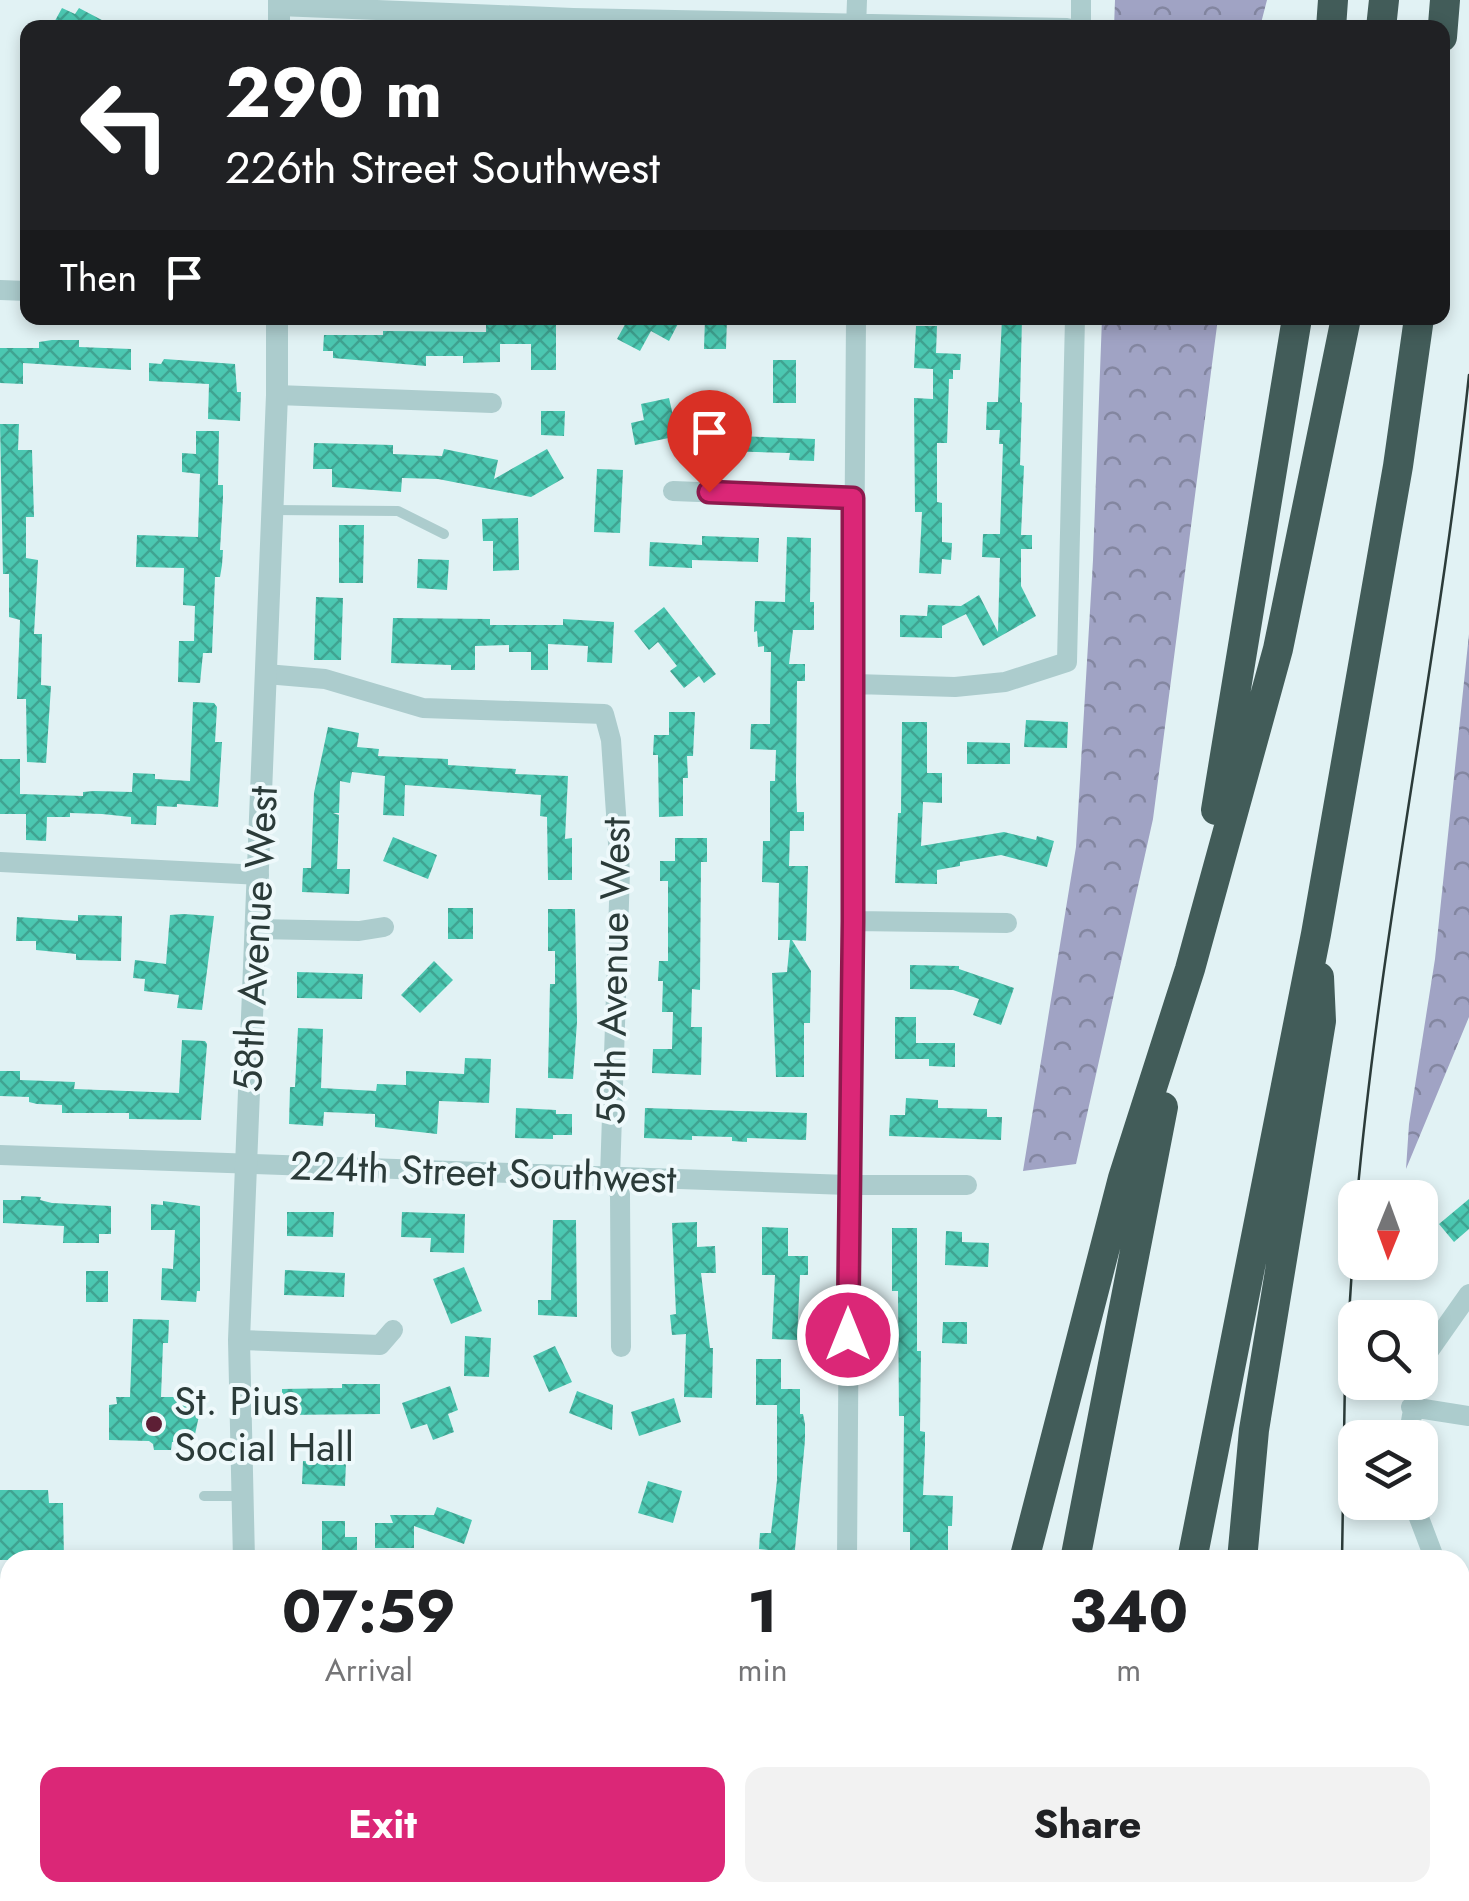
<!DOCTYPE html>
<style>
:root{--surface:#fff;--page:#f2f2f2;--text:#202124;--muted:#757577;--accent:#db2777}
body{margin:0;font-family:Jost,sans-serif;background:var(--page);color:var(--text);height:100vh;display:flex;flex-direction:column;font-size:38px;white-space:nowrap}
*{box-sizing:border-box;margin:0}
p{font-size:32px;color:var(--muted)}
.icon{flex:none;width:55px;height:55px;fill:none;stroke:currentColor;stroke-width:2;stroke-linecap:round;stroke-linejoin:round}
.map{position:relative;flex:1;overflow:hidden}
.drawer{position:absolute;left:0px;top:1550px;width:1470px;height:352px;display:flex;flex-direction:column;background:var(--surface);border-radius:30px 30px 0 0;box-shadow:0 5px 15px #0003}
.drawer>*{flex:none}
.banner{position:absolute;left:20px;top:20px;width:1430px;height:305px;border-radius:20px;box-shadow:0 5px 15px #0003;background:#202124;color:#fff;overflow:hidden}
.needle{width:65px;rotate:181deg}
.tools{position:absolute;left:1338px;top:1180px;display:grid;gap:20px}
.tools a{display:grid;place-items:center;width:100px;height:100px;border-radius:20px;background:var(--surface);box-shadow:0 5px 15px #0003;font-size:50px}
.pin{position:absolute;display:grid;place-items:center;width:85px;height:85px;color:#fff;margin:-102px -42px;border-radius:50% 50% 50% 0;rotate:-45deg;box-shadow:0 0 10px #0007}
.pin .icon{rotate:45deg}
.me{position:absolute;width:110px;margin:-55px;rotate:0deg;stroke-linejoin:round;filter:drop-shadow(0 0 8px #0008)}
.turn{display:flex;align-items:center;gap:35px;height:210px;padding:0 40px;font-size:45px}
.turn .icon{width:130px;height:130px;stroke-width:2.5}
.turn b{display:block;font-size:70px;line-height:85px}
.then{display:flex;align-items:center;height:95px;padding:0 40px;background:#0003;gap:20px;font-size:38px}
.eta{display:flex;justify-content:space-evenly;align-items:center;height:170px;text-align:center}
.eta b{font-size:60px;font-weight:700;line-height:70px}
.action{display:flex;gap:20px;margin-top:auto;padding:20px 40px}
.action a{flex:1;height:115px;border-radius:20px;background:var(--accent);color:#fff;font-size:40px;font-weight:700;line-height:115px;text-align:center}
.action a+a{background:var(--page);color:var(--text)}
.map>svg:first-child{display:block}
.forest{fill:url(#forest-crowns)}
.building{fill:url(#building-cross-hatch)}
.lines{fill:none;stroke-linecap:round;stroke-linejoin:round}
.service{stroke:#accccd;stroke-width:10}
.minor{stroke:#accccd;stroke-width:20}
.tertiary{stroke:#accccd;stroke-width:22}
.motorway{stroke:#425c59;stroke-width:30}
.tram{stroke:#2b3b39;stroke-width:2.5}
.route-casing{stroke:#8e194d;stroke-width:25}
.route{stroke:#db2777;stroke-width:18}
.poi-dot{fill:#5d1f35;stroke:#eef9fb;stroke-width:4}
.labels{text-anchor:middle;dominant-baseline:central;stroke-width:8;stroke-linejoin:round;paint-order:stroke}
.street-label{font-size:40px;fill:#2b3b39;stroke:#eef9fb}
.poi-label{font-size:40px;fill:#2b3b39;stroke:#eef9fb;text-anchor:start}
</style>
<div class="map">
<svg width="1469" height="1901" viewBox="0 0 1469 1901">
<defs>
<pattern id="forest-crowns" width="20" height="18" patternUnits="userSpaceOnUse" patternTransform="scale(2.5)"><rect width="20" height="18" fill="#a0a3c4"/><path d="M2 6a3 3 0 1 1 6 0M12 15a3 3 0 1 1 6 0" fill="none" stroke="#8386a0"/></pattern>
<pattern id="building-cross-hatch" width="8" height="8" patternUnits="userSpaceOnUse" patternTransform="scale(2.5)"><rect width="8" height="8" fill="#4bc7b1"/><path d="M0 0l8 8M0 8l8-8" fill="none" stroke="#3fa391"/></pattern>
</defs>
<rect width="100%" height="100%" fill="#e1f2f4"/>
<path class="forest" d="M1115,0H1267L1260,27L1114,28Z
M1102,318H1218L1153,819L1076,1164L1023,1171L1076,847L1093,560Z
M1469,634V1017L1406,1169L1409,1124L1435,959Z
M487,1893H656V1901H483Z"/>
<path class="building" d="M62,8L75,14L79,8L117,28H51Z
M486,318L556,320V370H531V344H500V362L463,363V356H426V366L333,358V351H323L324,335H383V331L486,332Z
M626,318H681L669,341L651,331L640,351L617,339L628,319Z
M705,318H727L726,349H704Z
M1002,318H1022L1020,402L1022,403L1020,465L1024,466L1021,535H1032V549H1021V586L1036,616L983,646L966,614L942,626V638L900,637V615L927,616L928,605L961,606L979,595L998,632L1000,558L982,557L983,534H1000L1003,444H999L1000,430H986L987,402H998Z
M916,326H937L936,353L961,354L960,370H953V379H949L947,443H937V502L942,503V542L952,543L951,560L942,559L941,574L919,573L922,512H915L914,398L933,399V369L914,368Z
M52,340H79V347L131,349V370L23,363V384L0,383V348H39V342Z
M164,359L235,364L237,392H241L240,421L208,419L209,384L149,381V363L161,364Z
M773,360H796V403H773Z
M669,398L675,424L736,425L735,436L815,439L814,461L789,460L790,453L693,450V433L635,445L631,423L644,420L641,404Z
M541,411H565L564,436L541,435Z
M0,424H19L18,450H32L34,517H26V558L38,560L34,634H42L41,685L51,686L46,763L27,762L26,699H17L20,620L9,617V574H3Z
M196,431H219L218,485H223V498L220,550H223L222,565L220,577H215L212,653H203L200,683L178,682L179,641H194L195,606L183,605L184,568L136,567L137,535L198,537L200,474L182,472V453L196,454Z
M314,443L393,445V454L442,456L444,449L498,460L494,479L547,449L564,478L531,497L438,479L402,478L401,492L332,487V469H313Z
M597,469L623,470L620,533L594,532Z
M518,518L519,570L493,571V541H483L482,519Z
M339,525H364L363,583H339Z
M702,536L759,538L758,562L692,560V568L649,566L650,542L702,545Z
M787,537L811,538L810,602H814V630H793L789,664H805V681H797L796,781L797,812H804V831H790L789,866H808L806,941L792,940L811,971L810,1023H804V1077H776L772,973L787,972L790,940H778L779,883L762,882L763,841H770V781H775L776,750L750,749L751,724H770L771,652H764V646L758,647L757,631L754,632L755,601L785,602Z
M418,559L449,560L447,590L417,588Z
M316,597L343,598L341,660H314Z
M664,607L716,674L704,683L699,676L684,688L670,671L677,666L658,642L649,650L634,631Z
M393,618L490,619V625H563V619L614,622L612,663L587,662L588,646L548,644V670H531V652H509V645L475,646V670H451V665L391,663Z
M193,702L214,703L217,707L215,742H222L218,807L177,804V807L157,806L156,825L131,824V817L102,814L70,813V817H47L46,841L26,840V814H0V759H20V794L83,796V792L94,791L132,792L133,773L155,774V779L190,781Z
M669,712H695L693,756H687L688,778H683V816L659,817L658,755H653L654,735H669Z
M1026,720L1068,722L1067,748L1024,747Z
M902,722H927V773H942V803L923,802L921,846L1004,832L1036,840L1037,836L1054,841L1047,867L1001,855L960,862V866L937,870V884L895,883L898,813H901Z
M328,727L359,733L357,747L379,749L378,756L448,759V765L516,769L515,774L568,776L565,839L572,838V880H548L547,817L540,816L541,795L405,785L404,816L383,815L385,776L352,772L350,783L340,781L339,813H333L339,815L337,869H350L349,894L302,892L303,868H311L314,793Z
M967,742L1010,743V764H967Z
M393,837L437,855L428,879L383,861Z
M675,838H707V862H701L700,990L692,989L691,1027H702L701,1075L652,1073L653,1049H672L673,1012H662L663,981H658L659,961H668V881H660V861H675Z
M448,908H473V939H448Z
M548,909H575L577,1022L573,1079L548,1078L550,984H555V951H548Z
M183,914L214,916L202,1010L177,1008L179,995L144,991L145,979L133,978L135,960L166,964L170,915Z
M78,915L122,916L121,961L76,960V954L36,950V941H16L17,917L78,921Z
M434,961L453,980L420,1013L401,995Z
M910,965L959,966V969L1014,988L1001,1025L973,1015L979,999L953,990L910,989Z
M297,972L363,974L362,999L297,998Z
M895,1017H916V1043H955V1067L929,1066V1059H895Z
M298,1028L323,1029L321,1088L376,1091L377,1084L406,1085V1071L464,1074L465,1058L491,1059L489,1103L439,1101L437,1134L375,1127V1114L324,1112L323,1126L289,1124L290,1087H295Z
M182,1040L205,1041L207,1044L201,1120L129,1119V1113H62V1105L37,1104L29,1102V1097L0,1096V1071H20V1080L75,1082L74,1089L179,1093Z
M906,1098L938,1100V1108L987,1109V1117H1002L1001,1140L889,1136L890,1115H905Z
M516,1108L556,1110V1114H572V1135H553V1139L515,1138Z
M645,1108L807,1113L806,1140L747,1138V1142L732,1141V1137L692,1136V1140L644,1138Z
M21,1196L41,1197L40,1200L52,1203L111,1206V1234H99V1243H63L64,1226L3,1223V1200H21Z
M1469,1199V1229L1454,1242L1439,1224Z
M163,1201L200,1206V1291H197L196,1302L161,1300L162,1268L173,1269L175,1230H151V1204L163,1205Z
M287,1212H334L333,1237L287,1236Z
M402,1212L465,1214L464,1253L430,1252L431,1238L401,1237Z
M553,1220H576L577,1317L538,1315V1300H551Z
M697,1222V1247L715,1246L716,1273H701L710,1348H713L712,1398L684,1397L686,1334L672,1335L670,1315L676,1314L672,1223Z
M762,1227L788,1228V1256H808V1275H800L797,1340L772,1339L775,1275H762Z
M892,1228H917V1351H921L920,1431L925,1432V1446L923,1495L953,1496L952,1526H948V1560H910V1532H903L904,1416H899L898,1291H892Z
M946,1231L962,1232V1242L989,1243L988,1267L945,1265Z
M464,1267L482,1311L451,1324L433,1279Z
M285,1270L345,1273L344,1297L284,1295Z
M86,1271H108V1302H86Z
M133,1319L169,1320L168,1343H163L161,1397H195L197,1410L200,1411L194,1439L188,1442H172L171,1450H154L153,1444L149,1441L109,1440V1405L117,1404L116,1397H130Z
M943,1322H967V1344L942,1343Z
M465,1336L491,1338L489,1377L464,1376Z
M555,1346L572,1382L549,1392L533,1356Z
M756,1359H781V1389H800V1414H803L805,1424V1440L794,1560H767L768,1550L759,1549L760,1533H771L777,1480V1405H756Z
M342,1384H380V1414L282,1415V1389L342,1388Z
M450,1386L458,1410L448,1414L454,1432L433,1440L427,1424L411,1429L402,1403Z
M577,1391L613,1405L612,1430L569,1413Z
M674,1398L681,1422L639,1436L631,1412Z
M303,1461L346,1462L345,1486L302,1484Z
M648,1481L682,1491L673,1523L638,1513Z
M0,1490H48L49,1503H63L64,1560H0Z
M437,1507L472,1520L464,1544L414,1526V1548H375V1523H393L390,1515H434Z
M322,1521H345V1537H357V1560H322Z"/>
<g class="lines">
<path class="service" d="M273,510L398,511L444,534
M204,1496H241
M0,1762H10
M36,1901V1892
M837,1901L838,1892"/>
<path class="minor" d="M279,6L573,18L1067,28
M856,28L857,0
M1081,28V0
M0,290L28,291
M277,395L492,403
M673,491L853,498
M266,674L325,679L423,708L604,714L611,740L620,872L610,1177L620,1194L621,1347
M855,684L955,687L1005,682L1067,662L1075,318
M0,862L259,875
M853,921L1007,923
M256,929L359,931L384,927
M0,1155L848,1185H967
M239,1340L380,1345L393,1330
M1420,1377L1426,1355L1469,1294
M1411,1407L1469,1416
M1408,1438L1418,1382
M1413,1502L1435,1560
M847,1560L856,318
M1460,1589H1469
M1460,1783H1469"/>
<path class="tertiary" d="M279,28V0
M244,1560L239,1340L277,395V318
M250,1892V1901"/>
<path class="motorway" d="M1331,28L1333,0
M1381,28L1384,0
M1442,37L1445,0
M1216,810L1297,318
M1024,1560L1123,1178L1190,969L1278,649L1346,318
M1075,1560L1163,1107
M1192,1560L1316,934L1398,466L1419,318
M1242,1560L1254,1430L1321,1021L1319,977
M926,1901L930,1892
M1008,1901L1010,1892
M1124,1901L1126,1892
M1213,1901L1214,1892"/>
<path class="tram" d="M1357,1198C1382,922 1440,651 1469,375
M1342,1560L1345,1377L1355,1222
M1339,1901V1892"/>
</g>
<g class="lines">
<defs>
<path id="route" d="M709,492L853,498V921L848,1335"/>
</defs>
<use href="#route" class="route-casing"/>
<use href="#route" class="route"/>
</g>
<circle class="poi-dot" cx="154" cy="1424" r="10"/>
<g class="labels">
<g class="street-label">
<text transform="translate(255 939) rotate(-87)">58th Avenue West</text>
<text transform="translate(613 971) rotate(-89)">59th Avenue West</text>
<text transform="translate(483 1172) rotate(2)">224th Street Southwest</text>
</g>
<g class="poi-label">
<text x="174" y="1401">St. Pius<tspan x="174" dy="46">Social Hall</tspan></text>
</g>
</g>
</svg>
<div class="tools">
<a><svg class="needle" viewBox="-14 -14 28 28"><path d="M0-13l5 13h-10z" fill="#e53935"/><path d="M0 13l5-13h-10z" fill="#757577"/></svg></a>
<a><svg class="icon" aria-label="search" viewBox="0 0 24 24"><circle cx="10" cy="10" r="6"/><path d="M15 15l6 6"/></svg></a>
<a><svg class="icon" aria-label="layers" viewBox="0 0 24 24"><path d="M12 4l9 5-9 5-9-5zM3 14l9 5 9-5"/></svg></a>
</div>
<div class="pin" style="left:709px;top:492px;background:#d93025"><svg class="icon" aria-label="arrive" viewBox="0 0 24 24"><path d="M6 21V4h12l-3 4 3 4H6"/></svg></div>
<svg class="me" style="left:848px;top:1335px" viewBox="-20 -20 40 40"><circle r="17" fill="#db2777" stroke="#fff" stroke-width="3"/><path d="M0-11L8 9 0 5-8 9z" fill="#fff"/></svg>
<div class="banner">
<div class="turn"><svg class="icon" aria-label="left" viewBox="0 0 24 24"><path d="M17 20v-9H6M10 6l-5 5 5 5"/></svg><div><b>290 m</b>226th Street Southwest</div></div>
<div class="then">Then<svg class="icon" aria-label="arrive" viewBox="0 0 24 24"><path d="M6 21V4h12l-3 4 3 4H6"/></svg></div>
</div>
<section class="drawer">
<div class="eta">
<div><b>07:59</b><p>Arrival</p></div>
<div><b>1</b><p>min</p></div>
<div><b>340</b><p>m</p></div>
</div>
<div class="action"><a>Exit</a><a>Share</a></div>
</section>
</div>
